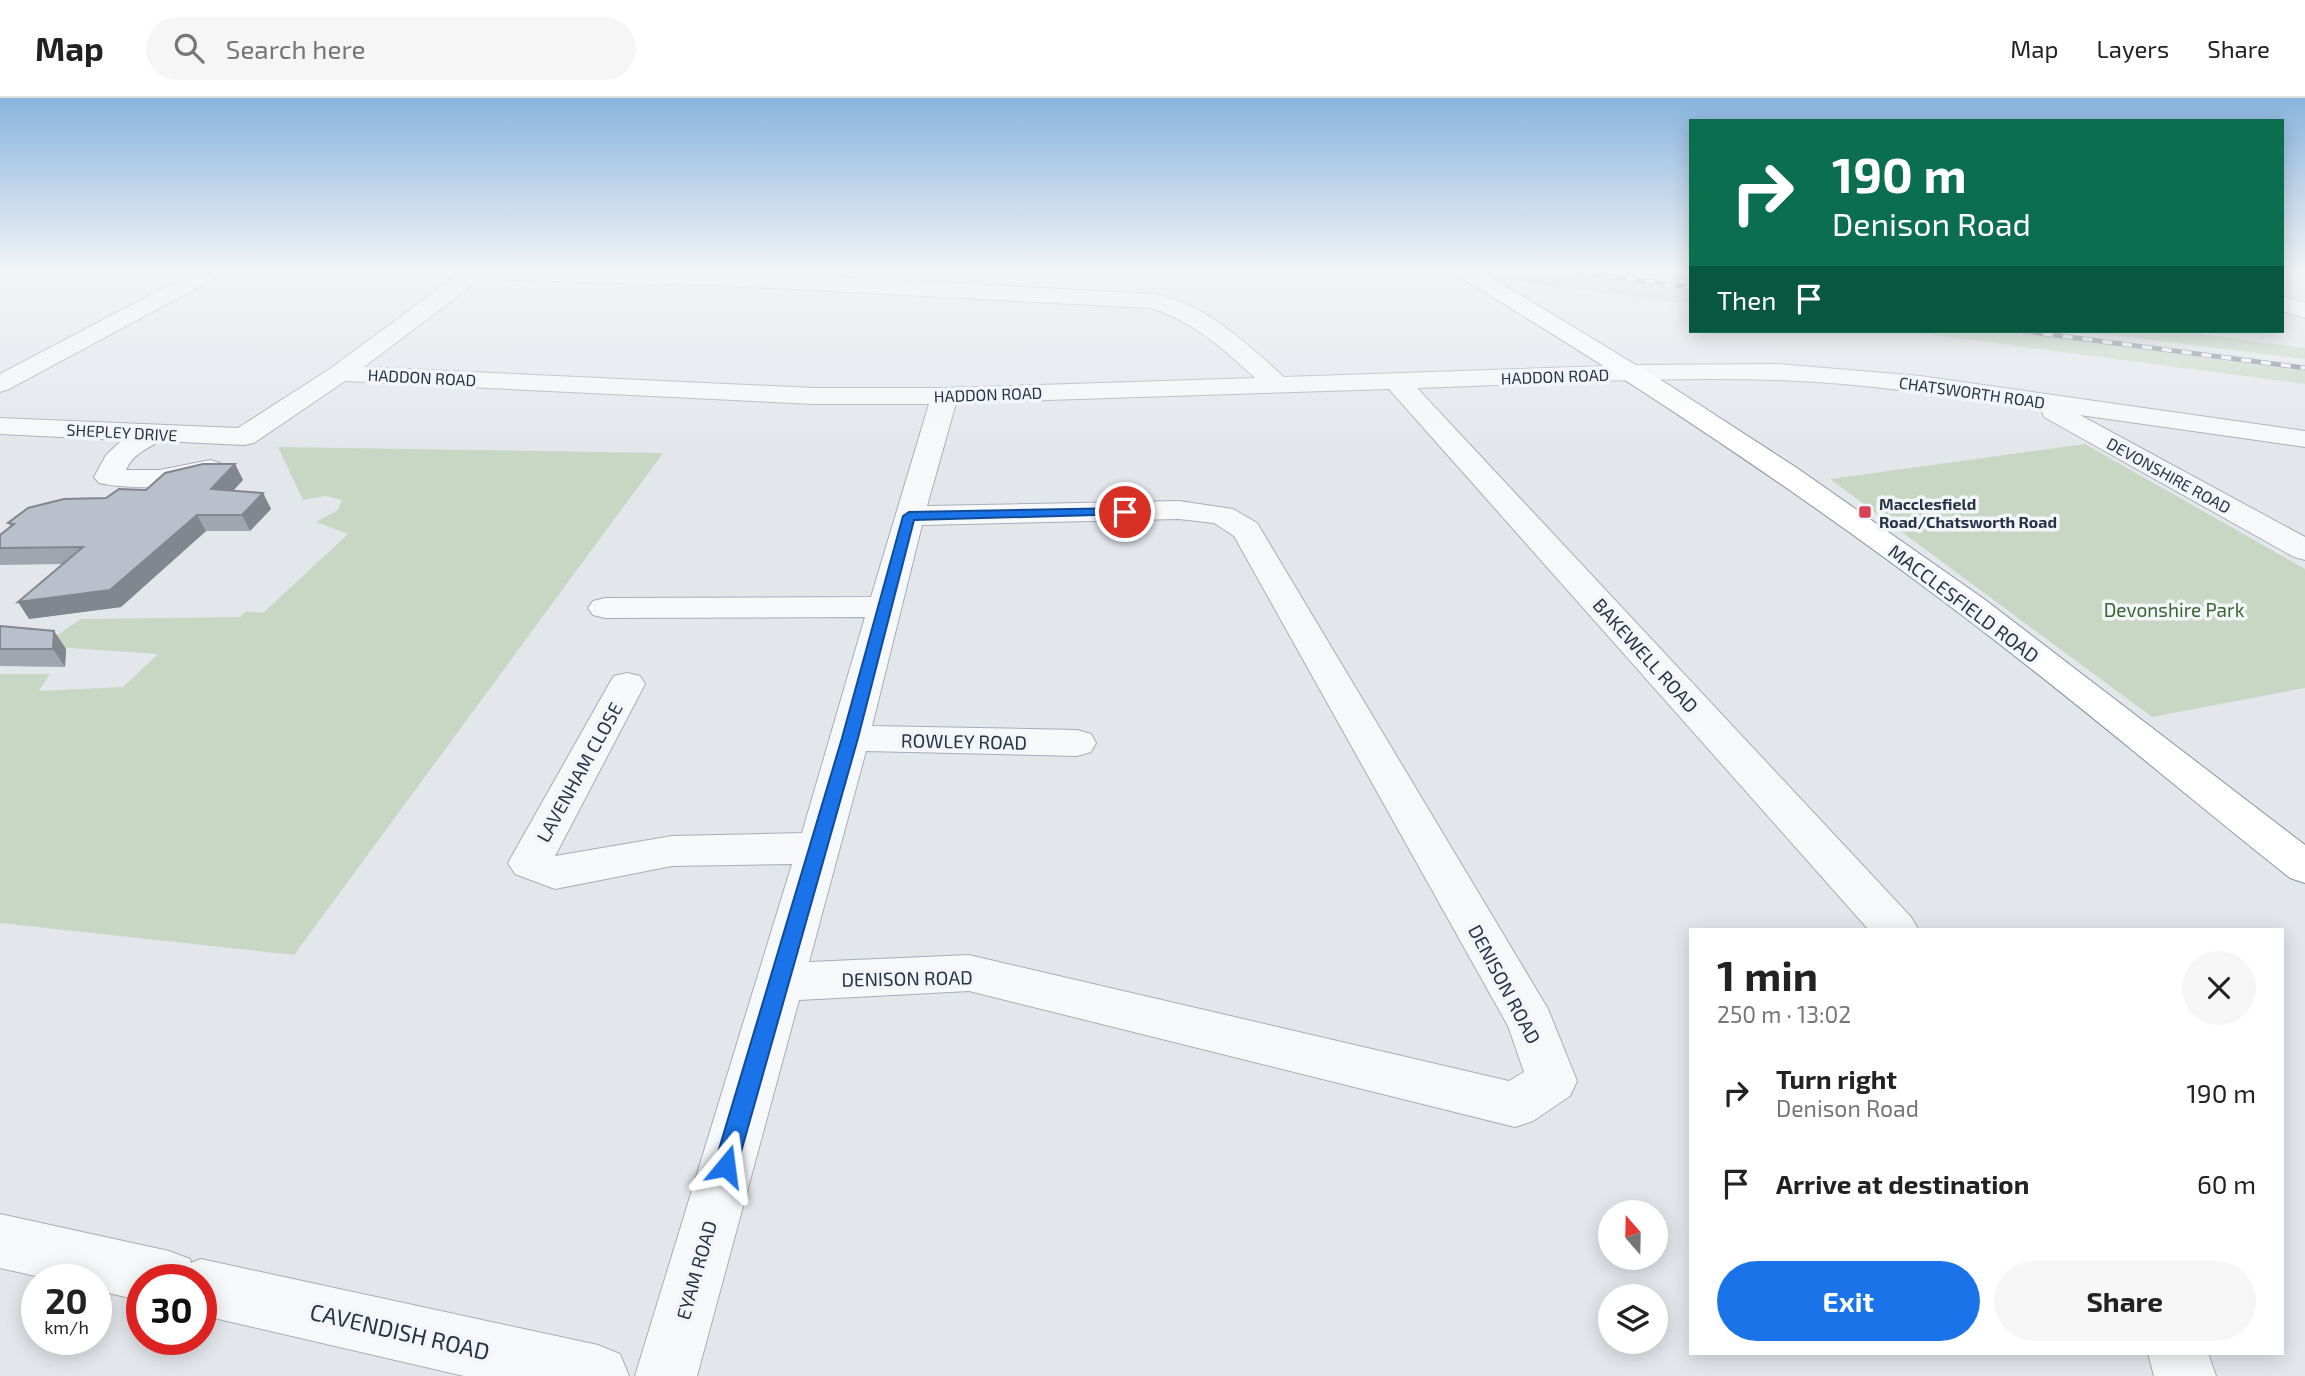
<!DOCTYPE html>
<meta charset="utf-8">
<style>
:root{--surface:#fff;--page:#f6f6f6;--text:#222;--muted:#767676;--line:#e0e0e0;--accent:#1a73e8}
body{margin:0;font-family:"Exo 2",sans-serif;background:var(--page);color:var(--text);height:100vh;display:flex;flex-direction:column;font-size:26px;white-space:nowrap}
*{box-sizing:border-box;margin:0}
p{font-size:23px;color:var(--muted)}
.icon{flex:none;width:38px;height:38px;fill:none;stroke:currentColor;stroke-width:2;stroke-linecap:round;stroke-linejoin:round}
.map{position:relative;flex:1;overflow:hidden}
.side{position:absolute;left:1689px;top:830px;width:595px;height:427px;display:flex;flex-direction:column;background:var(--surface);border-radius:0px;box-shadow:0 4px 18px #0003}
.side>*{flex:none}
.guide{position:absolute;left:1689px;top:21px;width:595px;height:214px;border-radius:0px;box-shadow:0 4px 18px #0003;background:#0b6e4f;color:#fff;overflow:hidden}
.needle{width:46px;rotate:340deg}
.tools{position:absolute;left:1598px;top:1102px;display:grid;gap:14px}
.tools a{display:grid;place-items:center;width:70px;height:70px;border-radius:50%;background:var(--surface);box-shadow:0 4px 18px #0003;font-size:35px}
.speed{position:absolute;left:21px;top:1166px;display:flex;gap:14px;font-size:35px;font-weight:700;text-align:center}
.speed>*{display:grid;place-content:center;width:91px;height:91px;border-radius:50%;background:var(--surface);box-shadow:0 4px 18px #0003;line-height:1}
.speed small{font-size:18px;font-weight:400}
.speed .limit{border:10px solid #d22;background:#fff;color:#111}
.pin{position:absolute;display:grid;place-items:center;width:60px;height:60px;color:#fff;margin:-30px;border:4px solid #fff;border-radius:50%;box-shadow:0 2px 7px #0007}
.me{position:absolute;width:77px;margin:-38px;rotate:16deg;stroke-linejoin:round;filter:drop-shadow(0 0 5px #0008)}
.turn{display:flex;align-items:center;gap:24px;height:147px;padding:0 28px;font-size:32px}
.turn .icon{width:91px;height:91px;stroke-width:2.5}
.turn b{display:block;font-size:49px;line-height:60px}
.then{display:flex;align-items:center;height:66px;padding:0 28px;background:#0003;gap:14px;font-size:26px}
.round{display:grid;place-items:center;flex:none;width:74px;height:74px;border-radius:37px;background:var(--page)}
.head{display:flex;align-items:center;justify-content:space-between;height:119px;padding:0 28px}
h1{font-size:42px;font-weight:700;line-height:52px}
.button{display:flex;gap:14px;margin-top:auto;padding:14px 28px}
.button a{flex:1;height:80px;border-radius:42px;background:var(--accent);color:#fff;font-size:28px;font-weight:700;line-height:80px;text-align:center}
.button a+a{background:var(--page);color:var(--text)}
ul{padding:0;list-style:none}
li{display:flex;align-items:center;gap:21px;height:91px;padding:0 28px}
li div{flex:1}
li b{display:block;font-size:26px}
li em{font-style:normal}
header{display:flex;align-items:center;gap:42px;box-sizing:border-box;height:98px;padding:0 35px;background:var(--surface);border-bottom:2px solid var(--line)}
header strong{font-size:33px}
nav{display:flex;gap:38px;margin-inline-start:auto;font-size:24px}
.search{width:490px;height:63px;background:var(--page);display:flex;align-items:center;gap:18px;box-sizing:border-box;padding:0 24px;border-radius:38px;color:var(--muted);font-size:26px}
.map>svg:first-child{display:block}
.green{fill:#c8d7c4}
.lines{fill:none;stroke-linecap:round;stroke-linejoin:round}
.minor-casing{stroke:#a7adb7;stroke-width:2}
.highway-casing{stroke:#8994a4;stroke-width:2}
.minor{fill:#f7f8fa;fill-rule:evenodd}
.highway{fill:#fff;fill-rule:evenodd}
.rail-casing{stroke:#7b8597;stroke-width:5}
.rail{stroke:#f3f6f9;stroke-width:3.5;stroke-dasharray:10;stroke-linecap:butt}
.wall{fill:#a0a5af}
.shaded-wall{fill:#82868e}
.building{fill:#bac0cb;stroke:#82868e;stroke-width:2}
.route{fill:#1a73e8;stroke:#114b97;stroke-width:2}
.poi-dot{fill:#d94155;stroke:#f3f6f9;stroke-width:2.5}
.labels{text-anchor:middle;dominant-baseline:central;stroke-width:7;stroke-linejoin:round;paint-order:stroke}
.far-street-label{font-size:16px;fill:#293346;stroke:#f3f6f9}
.far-poi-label{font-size:16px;font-weight:bold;fill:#293346;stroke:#f3f6f9;text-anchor:start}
.street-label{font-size:19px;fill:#293346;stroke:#f3f6f9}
.park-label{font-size:19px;fill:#3d6335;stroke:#f3f6f9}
.near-street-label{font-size:23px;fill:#293346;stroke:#f3f6f9}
</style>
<header>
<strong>Map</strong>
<div class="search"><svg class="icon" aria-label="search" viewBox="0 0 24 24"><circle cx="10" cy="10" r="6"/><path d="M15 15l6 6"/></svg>Search here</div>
<nav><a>Map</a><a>Layers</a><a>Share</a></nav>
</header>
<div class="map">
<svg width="2305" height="1278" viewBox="0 0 2305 1278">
<rect width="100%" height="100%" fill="#e3e7ec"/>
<path class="green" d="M1479,173H1545L1690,192V206L1493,180Z
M1607,173H1690V183L1680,182Z
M1903,233H2001L2305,273V286Z
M2080,233H2177L2305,250V261Z
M2085,346L2305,471V590L2152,619L1830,381Z
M278,349L663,355L294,857L0,825V576H50L39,593L123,589L158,556L41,548L81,521L240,519L246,513L263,515L348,436L316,424L338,412L342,402L326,398L303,402Z"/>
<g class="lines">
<defs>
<path id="minor" d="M196,173H222L219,178L9,291L0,294V276Z
M425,173L732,174L1156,196C1209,209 1245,244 1284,279L1637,267L1778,266L1920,278L2305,333V349L2080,317L2305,439V462L2294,459L2044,319L2041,311C1954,299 1866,285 1777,282C1657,278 1537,286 1417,290L1911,819L1918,831H1868L1389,291L956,305L927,408L1179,403L1233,411L1257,425L1548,911L1577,983L1570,998L1533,1023L1515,1029L969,893L799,902L697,1278H635L792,766L672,768L555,791L515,776L508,765L609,586L614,578L627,575L640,578L645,586L555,758L672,738L802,735L865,519L605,520L593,517L588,510L593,503L605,500L871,499L929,306H813L345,283L254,345L244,347L160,343C146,351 132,357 126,372H160L210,362L220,365L224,371C209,394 124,391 99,385L94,379L106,357L122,342L0,336V320L238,330L331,270L453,180L428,178ZM480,181L732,188L1152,210C1198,227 1220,248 1255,280L945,290H813L364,269ZM1179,421L1214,425L1234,438L1508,928L1524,974L1509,983L969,857L809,864L866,653L1077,658L1091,654L1096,645L1091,636L1077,632L872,628L922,427Z
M2282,198L2305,205V220L2282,213Z
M0,1116L169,1153L190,1161L191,1165L201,1161L598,1247L620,1256L629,1278H464L201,1217V1181H142V1203L96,1192V1181H49L0,1170Z
M2148,1255H2208L2216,1278H2154Z"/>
<path id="highway" d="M1455,173H1481L1669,287L1797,370L1984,501L2305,747V785L2290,780C2179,692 2072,600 1959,515C1798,393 1631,282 1458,178Z"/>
</defs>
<use href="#minor" class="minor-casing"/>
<use href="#highway" class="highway-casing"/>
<use href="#minor" class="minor"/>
<use href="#highway" class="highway"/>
<defs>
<path id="rail" d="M1566,173L1690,189
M2023,233L2305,270"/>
</defs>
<use href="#rail" class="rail-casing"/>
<use href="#rail" class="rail"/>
</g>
<path class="wall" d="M235,366L243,382L233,393L263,395L271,411L250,433H206L121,509L29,521L63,466L0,467V437L11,429L8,425L106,400L146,392Z
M0,528L54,533L66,551L65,569L0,568Z"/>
<path class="shaded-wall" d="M235,366L243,382L219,408L211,391Z
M263,395L271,411L250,433L242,417Z
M197,417L206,433L121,509L29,521L18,504Z
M54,533L66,551L65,569L53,551Z"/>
<path class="building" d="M203,366H235L211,391L263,395L242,417H197L110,492L18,504L83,449L0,450V437L14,426L8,425L28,410L64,401L106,400L119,391L146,392L165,375Z
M0,528L54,533L53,551H0Z"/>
<linearGradient id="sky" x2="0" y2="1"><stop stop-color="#89b4de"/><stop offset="0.49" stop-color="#f2f4f6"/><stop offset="1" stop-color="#f2f4f6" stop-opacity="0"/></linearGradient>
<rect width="2305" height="351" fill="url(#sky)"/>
<path class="route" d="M1125,410L1129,411V416L914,422L858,640L737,1068L733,1075L726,1078L718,1075L714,1068L842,640L903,418L909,414Z"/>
<rect class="poi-dot" x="1858" y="407" width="14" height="14" rx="3.5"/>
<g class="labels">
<g class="far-street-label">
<text transform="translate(1555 278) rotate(-2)">HADDON ROAD</text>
<text transform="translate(422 279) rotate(3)">HADDON ROAD</text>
<text transform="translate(1972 294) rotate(8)">CHATSWORTH ROAD</text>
<text transform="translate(988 296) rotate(-2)">HADDON ROAD</text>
<text transform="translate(122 334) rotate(3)">SHEPLEY DRIVE</text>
<text transform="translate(2169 377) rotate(29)">DEVONSHIRE ROAD</text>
</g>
<g class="far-poi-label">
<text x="1879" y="405">Macclesfield<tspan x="1879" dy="18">Road/Chatsworth Road</tspan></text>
</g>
<g class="street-label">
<text transform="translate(1964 505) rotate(37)">MACCLESFIELD ROAD</text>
<text transform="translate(1646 557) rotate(48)">BAKEWELL ROAD</text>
<text transform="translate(964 643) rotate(1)">ROWLEY ROAD</text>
<text transform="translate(579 674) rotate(-61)">LAVENHAM CLOSE</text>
<text transform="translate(907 880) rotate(-1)">DENISON ROAD</text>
<text transform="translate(1505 886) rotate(62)">DENISON ROAD</text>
<text transform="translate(696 1172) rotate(-74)">EYAM ROAD</text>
</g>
<g class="park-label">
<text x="2174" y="511">Devonshire Park</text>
</g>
<g class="near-street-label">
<text transform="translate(400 1233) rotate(13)">CAVENDISH ROAD</text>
</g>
</g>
</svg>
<div class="tools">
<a><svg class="needle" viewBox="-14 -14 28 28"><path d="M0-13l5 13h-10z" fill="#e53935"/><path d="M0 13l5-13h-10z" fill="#767676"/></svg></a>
<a><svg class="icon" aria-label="layers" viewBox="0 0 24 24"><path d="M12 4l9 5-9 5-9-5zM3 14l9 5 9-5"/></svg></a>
</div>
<div class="speed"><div>20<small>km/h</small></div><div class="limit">30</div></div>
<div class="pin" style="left:1125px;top:414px;background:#d93025"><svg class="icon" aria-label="arrive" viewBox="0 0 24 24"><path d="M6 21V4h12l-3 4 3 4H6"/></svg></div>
<svg class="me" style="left:726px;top:1068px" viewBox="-20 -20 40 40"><path d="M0-17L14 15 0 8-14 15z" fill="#1a73e8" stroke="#fff" stroke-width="4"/></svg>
<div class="guide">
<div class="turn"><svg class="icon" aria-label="right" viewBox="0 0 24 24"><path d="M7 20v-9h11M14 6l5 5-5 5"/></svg><div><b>190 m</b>Denison Road</div></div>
<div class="then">Then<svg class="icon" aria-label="arrive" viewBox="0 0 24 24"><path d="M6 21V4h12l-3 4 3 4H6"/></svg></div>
</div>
<section class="side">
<div class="head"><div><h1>1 min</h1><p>250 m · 13:02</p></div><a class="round"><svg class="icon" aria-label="close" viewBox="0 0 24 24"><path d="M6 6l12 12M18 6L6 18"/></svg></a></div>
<ul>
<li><svg class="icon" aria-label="right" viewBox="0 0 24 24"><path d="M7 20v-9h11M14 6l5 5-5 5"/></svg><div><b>Turn right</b><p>Denison Road</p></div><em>190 m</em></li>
<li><svg class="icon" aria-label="arrive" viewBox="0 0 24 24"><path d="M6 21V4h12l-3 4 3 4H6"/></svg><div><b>Arrive at destination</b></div><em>60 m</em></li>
</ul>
<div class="button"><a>Exit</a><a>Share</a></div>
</section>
</div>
